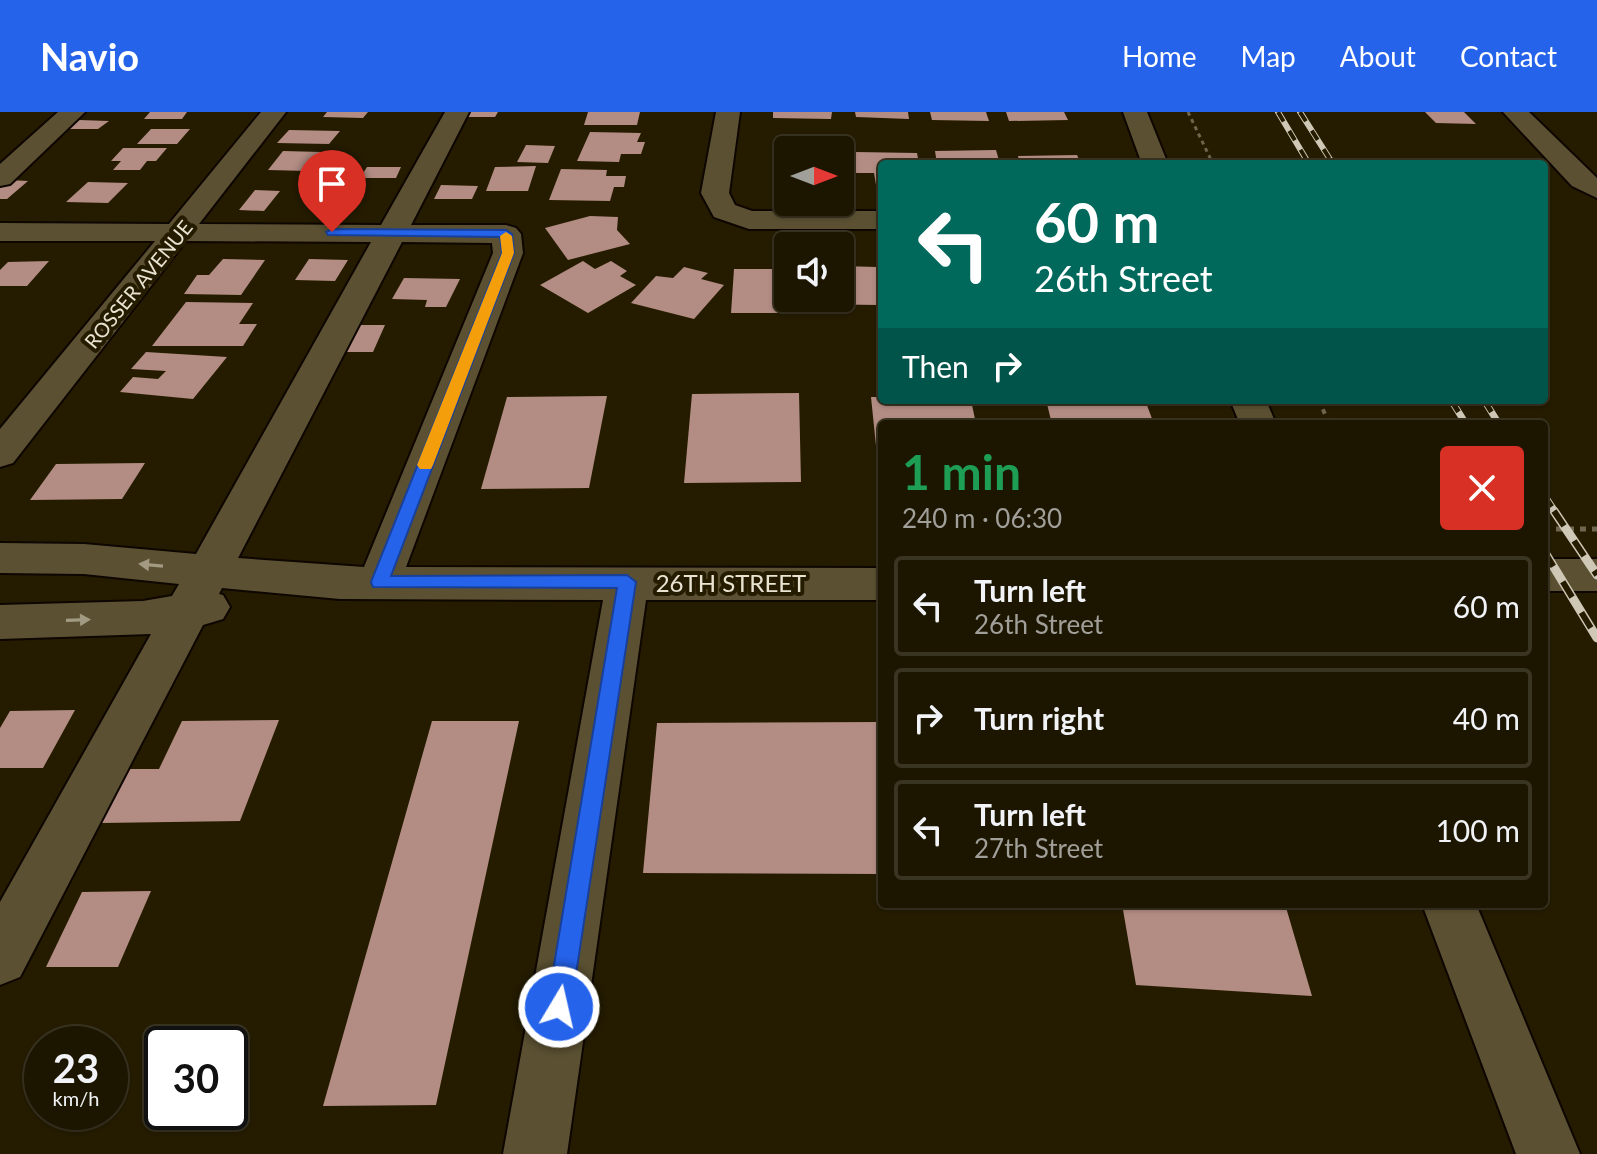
<!DOCTYPE html>
<meta charset="utf-8">
<style>
:root{--surface:#1c1500;--page:#251e0a;--text:#f1f3f6;--muted:#a09f99;--line:#3a3422;--accent:#2563eb}
body{margin:0;font-family:Lato,sans-serif;background:var(--page);color:var(--text);height:100vh;display:flex;flex-direction:column;font-size:30px;white-space:nowrap}
*{box-sizing:border-box;margin:0}
p{font-size:26px;color:var(--muted)}
.icon{flex:none;width:44px;height:44px;fill:none;stroke:currentColor;stroke-width:2;stroke-linecap:round;stroke-linejoin:round}
.map{position:relative;flex:1;overflow:hidden}
.sheet{position:absolute;left:878px;top:308px;width:670px;height:488px;display:flex;flex-direction:column;background:var(--surface);border-radius:8px;box-shadow:0 2px 6px #0004,0 0 0 2px var(--line)}
.sheet>*{flex:none}
.banner{position:absolute;left:878px;top:48px;width:670px;height:244px;border-radius:8px;box-shadow:0 2px 6px #0004,0 0 0 2px var(--line);background:#00695c;color:#fff;overflow:hidden}
.needle{width:52px;rotate:90deg}
.controls{position:absolute;left:774px;top:24px;display:grid;gap:16px}
.controls a{display:grid;place-items:center;width:80px;height:80px;border-radius:8px;background:var(--surface);box-shadow:0 2px 6px #0004,0 0 0 2px var(--line);font-size:40px}
.speed{position:absolute;left:24px;top:914px;display:flex;gap:16px;font-size:40px;font-weight:700;text-align:center}
.speed>*{display:grid;place-content:center;width:104px;height:104px;border-radius:50%;background:var(--surface);box-shadow:0 2px 6px #0004,0 0 0 2px var(--line);line-height:1}
.speed small{font-size:20px;font-weight:400}
.speed .limit{border:4px solid #111;border-radius:12px;background:#fff;color:#111}
.pin{position:absolute;display:grid;place-items:center;width:68px;height:68px;color:#fff;margin:-82px -34px;border-radius:50% 50% 50% 0;rotate:-45deg;box-shadow:0 0 8px #0007}
.pin .icon{rotate:45deg}
.me{position:absolute;width:88px;margin:-44px;rotate:9deg;stroke-linejoin:round;filter:drop-shadow(0 0 6px #0008)}
.turn{display:flex;align-items:center;gap:28px;height:168px;padding:0 24px;font-size:36px}
.turn .icon{width:104px;height:104px;stroke-width:2.5}
.turn b{display:block;font-size:56px;line-height:68px}
.then{display:flex;align-items:center;height:76px;padding:0 24px;background:#0003;gap:16px;font-size:30px}
.round{display:grid;place-items:center;flex:none;width:84px;height:84px;border-radius:8px;background:var(--page)}
.head{display:flex;align-items:center;justify-content:space-between;height:136px;padding:0 24px}
h1{font-size:48px;font-weight:700;line-height:60px;color:#1e9e55}
ul{padding:0;list-style:none}
li{display:flex;align-items:center;gap:24px;height:100px;margin:0 16px 12px;padding:0 8px;border:4px solid var(--line);border-radius:8px}
li div{flex:1}
li b{display:block;font-size:30px}
li em{font-style:normal}
header{display:flex;align-items:center;gap:48px;box-sizing:border-box;height:112px;padding:0 40px;background:var(--accent);color:#fff}
header strong{font-size:38px}
nav{display:flex;gap:44px;margin-inline-start:auto;font-size:28px}
.map>svg:first-child{display:block}
.building{fill:#b38d84}
.lines{fill:none;stroke-linecap:round;stroke-linejoin:round}
.minor-casing{stroke:#0e0600;stroke-width:4}
.path-far2{stroke:#6e664e;stroke-width:3;stroke-dasharray:4 4;stroke-linecap:butt}
.path-far1{stroke:#6e664e;stroke-width:4;stroke-dasharray:5 5;stroke-linecap:butt}
.path{stroke:#6e664e;stroke-width:5;stroke-dasharray:6 6;stroke-linecap:butt}
.minor{fill:#5b5132;fill-rule:evenodd}
.rail-far2-casing{stroke:#cfc8b6;stroke-width:6}
.rail-far1-casing{stroke:#cfc8b6;stroke-width:7}
.rail-casing{stroke:#cfc8b6;stroke-width:9}
.rail-far2{stroke:#251c00;stroke-width:4;stroke-dasharray:11;stroke-linecap:butt}
.rail-far1{stroke:#251c00;stroke-width:5;stroke-dasharray:14;stroke-linecap:butt}
.rail{stroke:#251c00;stroke-width:6;stroke-dasharray:18;stroke-linecap:butt}
.oneway{fill:#a29a82}
.route{fill:#2563eb;stroke:#184099;stroke-width:2}
.slow{fill:#f59e0b}
.labels{text-anchor:middle;dominant-baseline:central;stroke-width:8;stroke-linejoin:round;paint-order:stroke}
.far-street-label{font-size:20px;fill:#e9e3d2;stroke:#251c00}
.street-label{font-size:24px;fill:#e9e3d2;stroke:#251c00}
</style>
<header>
<strong>Navio</strong>
<nav><a>Home</a><a>Map</a><a>About</a><a>Contact</a></nav>
</header>
<div class="map">
<svg width="1597" height="1042" viewBox="0 0 1597 1042">
<rect width="100%" height="100%" fill="#251c00"/>
<path class="building" d="M150,0H187L182,7H144Z
M327,0H368L363,6L323,5Z
M468,0H498L495,5H465Z
M588,0H640L637,13H584Z
M773,0H832L831,7L773,6Z
M855,0H908L909,7L856,5Z
M930,0H986L989,9L932,8Z
M1006,0H1064L1068,8L1009,9Z
M1425,0H1464L1476,12L1436,11Z
M79,8L109,9L98,17H68Z
M151,17H190L177,32H137Z
M289,18L340,19L329,32L277,31Z
M590,20L641,21L637,30H645L641,42H621L619,50L577,49Z
M526,33L555,34L548,51L517,50Z
M123,36H167L156,49H147L140,58H113L121,49H111Z
M996,38L1000,52H937L935,39Z
M283,39L322,40L308,59L268,58Z
M855,40L917,41L919,52H882V73H876L874,61H856Z
M776,43L788,44V66H774Z
M1077,43L1081,52H1020L1018,44Z
M536,54L528,79H486L495,55Z
M367,55H401L396,66H360Z
M314,56H348L342,67H307Z
M561,57L607,58L606,64H626L624,75H614L610,89L549,88Z
M8,68L28,69L7,87H0V75Z
M88,70L128,71L108,91L66,90Z
M441,73L478,74L472,87H434Z
M255,78L280,79L264,99L239,98Z
M590,104L618,105L617,118L630,132L568,148L545,116Z
M223,147L265,148L241,183L184,182L197,163H209Z
M309,147L348,148L335,169L295,168Z
M49,149L27,174H0V158L8,150Z
M583,149L595,157L611,149L627,159L620,164L636,173L588,201L540,173Z
M840,154L877,155L879,193L809,192L810,186H840Z
M684,155L708,161L701,167L724,173L694,207L631,191L656,164L673,166Z
M734,157H773V164H788V186H804L805,201H731Z
M404,166L460,167L446,195H425L427,188L392,187Z
M186,190L253,191L239,212H257L243,234H152Z
M353,213H385L373,240H339Z
M146,240L227,245L193,287L120,280L133,265L158,267L166,259L131,257Z
M799,281L801,370L684,371L692,282Z
M607,284L589,376L481,377L507,285Z
M871,285H882V288H971L976,312H882L880,373Z
M1046,288H1145L1154,312H1052Z
M145,351L122,387L30,388L56,352Z
M75,598L43,656H0V616L10,599Z
M279,608L240,709L101,711L128,657H159L182,609Z
M432,609H519L436,993L323,994Z
M882,610V762L643,761L657,611Z
M151,779L118,855H46L82,780Z
M1122,792H1285L1312,884L1136,873Z"/>
<g class="lines">
<defs>
<path id="minor" d="M58,0H85L10,72L0,74V52Z
M261,0H286L199,112L381,113L445,0H469L411,113H506L516,116L521,122L523,141L406,455L882,456V488H646L567,1042H503L603,488L340,487L222,476L219,482L223,483L230,495L223,507L203,513L20,865L0,873V790L151,522L0,527V493L143,489L172,484L179,472L84,462L0,461V431L84,432L196,442L371,130L186,129L13,351L0,355V317L155,129H0V111L169,112ZM402,130L492,131L493,141L364,455L238,446Z
M716,0H740L729,81L735,93L752,99H882V117H749L714,105L701,81Z
M1123,0H1147L1168,52H1142Z
M1503,0H1529L1597,66V86L1572,74Z
M1230,288H1266L1276,312H1240Z
M1544,447H1597V479H1544Z
M1422,792H1476L1580,1042H1516Z"/>
</defs>
<use href="#minor" class="minor-casing"/>
<path class="path-far2" d="M1188,0L1213,52"/>
<path class="path-far1" d="M1319,288L1329,312"/>
<path class="path" d="M1544,417H1597"/>
<use href="#minor" class="minor"/>
<defs>
<path id="rail-far2" d="M1278,0L1309,52
M1300,0L1333,52"/>
<path id="rail-far1" d="M1451,288L1466,312
M1484,288L1499,312
M1544,383L1556,401"/>
<path id="rail" d="M1554,399L1597,463
M1544,439L1597,526"/>
</defs>
<use href="#rail-far2" class="rail-far2-casing"/>
<use href="#rail-far1" class="rail-far1-casing"/>
<use href="#rail" class="rail-casing"/>
<use href="#rail-far2" class="rail-far2"/>
<use href="#rail-far1" class="rail-far1"/>
<use href="#rail" class="rail"/>
</g>
<defs><path id="oneway-solid" d="M-6-.8H1V-3.2L6.5 0L1 3.2V.8H-6Z" transform="scale(2)"/></defs>
<g class="oneway">
<use href="#oneway-solid" transform="translate(151 453) rotate(-175)"/>
<use href="#oneway-solid" transform="translate(78 508) rotate(-2)"/>
</g>
<path class="route" d="M332,117L506,118L512,122L514,141L391,464L627,463L636,470L571,895L567,903L559,907L550,903L547,895L617,476L373,475L371,470L502,141L500,125L328,123L326,120Z"/>
<path class="slow" d="M506,120L512,124L514,141L433,353L431,357H420L417,353L502,141L500,124Z"/>
<g class="labels">
<g class="far-street-label">
<text transform="translate(138 172) rotate(-51)">ROSSER AVENUE</text>
</g>
<g class="street-label">
<text x="731" y="470">26TH STREET</text>
</g>
</g>
</svg>
<div class="controls">
<a><svg class="needle" viewBox="-14 -14 28 28"><path d="M0-13l5 13h-10z" fill="#e53935"/><path d="M0 13l5-13h-10z" fill="#a09f99"/></svg></a>
<a><svg class="icon" aria-label="sound" viewBox="0 0 24 24"><path d="M4 9h4l5-4v14l-5-4H4zM17 9q2 3 0 6"/></svg></a>
</div>
<div class="speed"><div>23<small>km/h</small></div><div class="limit">30</div></div>
<div class="pin" style="left:332px;top:120px;background:#d93025"><svg class="icon" aria-label="arrive" viewBox="0 0 24 24"><path d="M6 21V4h12l-3 4 3 4H6"/></svg></div>
<svg class="me" style="left:559px;top:895px" viewBox="-20 -20 40 40"><circle r="17" fill="#2563eb" stroke="#fff" stroke-width="3"/><path d="M0-11L8 9 0 5-8 9z" fill="#fff"/></svg>
<div class="banner">
<div class="turn"><svg class="icon" aria-label="left" viewBox="0 0 24 24"><path d="M17 20v-9H6M10 6l-5 5 5 5"/></svg><div><b>60 m</b>26th Street</div></div>
<div class="then">Then<svg class="icon" aria-label="right" viewBox="0 0 24 24"><path d="M7 20v-9h11M14 6l5 5-5 5"/></svg></div>
</div>
<section class="sheet">
<div class="head"><div><h1>1 min</h1><p>240 m · 06:30</p></div><a class="round" style="background:#d93025;color:#fff"><svg class="icon" aria-label="close" viewBox="0 0 24 24"><path d="M6 6l12 12M18 6L6 18"/></svg></a></div>
<ul>
<li><svg class="icon" aria-label="left" viewBox="0 0 24 24"><path d="M17 20v-9H6M10 6l-5 5 5 5"/></svg><div><b>Turn left</b><p>26th Street</p></div><em>60 m</em></li>
<li><svg class="icon" aria-label="right" viewBox="0 0 24 24"><path d="M7 20v-9h11M14 6l5 5-5 5"/></svg><div><b>Turn right</b></div><em>40 m</em></li>
<li><svg class="icon" aria-label="left" viewBox="0 0 24 24"><path d="M17 20v-9H6M10 6l-5 5 5 5"/></svg><div><b>Turn left</b><p>27th Street</p></div><em>100 m</em></li>
</ul>
</section>
</div>
